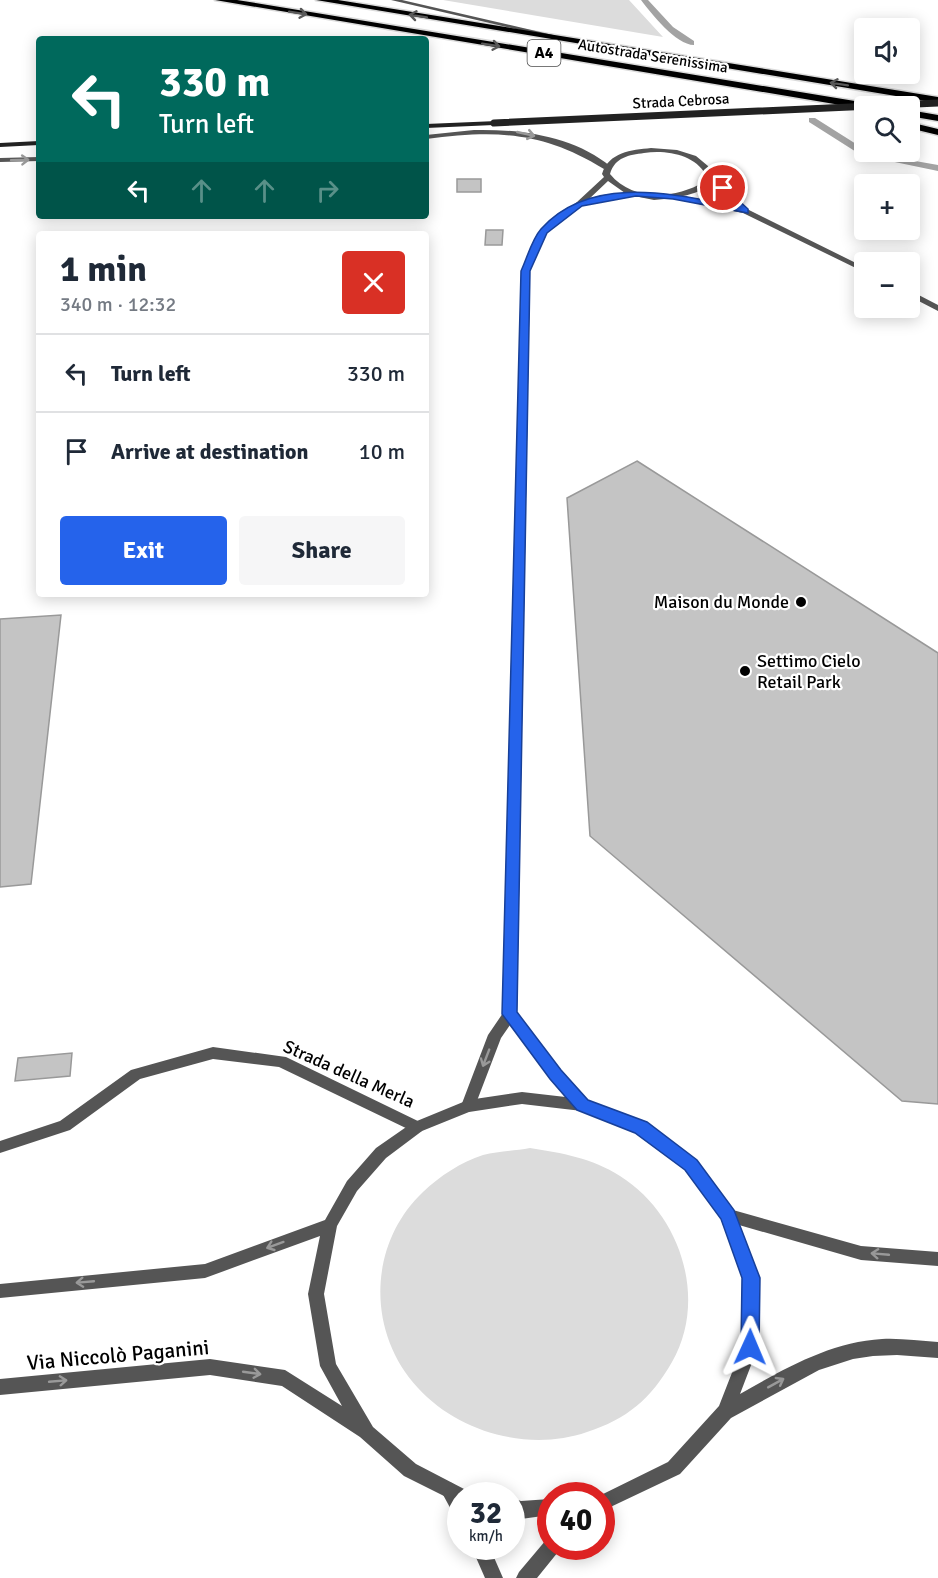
<!DOCTYPE html>
<meta charset="utf-8">
<style>
:root{--surface:#fff;--page:#f6f6f7;--text:#1f2937;--muted:#747a83;--line:#e0e1e3;--accent:#2563eb}
body{margin:0;font-family:Signika,sans-serif;background:var(--page);color:var(--text);height:100vh;display:flex;flex-direction:column;font-size:22px;white-space:nowrap}
*{box-sizing:border-box;margin:0}
p{font-size:20px;color:var(--muted)}
.icon{flex:none;width:33px;height:33px;fill:none;stroke:currentColor;stroke-width:2;stroke-linecap:round;stroke-linejoin:round}
.map{position:relative;flex:1;overflow:hidden}
.panel{position:absolute;left:36px;top:231px;width:393px;height:366px;display:flex;flex-direction:column;background:var(--surface);border-radius:6px;box-shadow:0 3px 15px #0003}
.panel>*{flex:none}
.guide{position:absolute;left:36px;top:36px;width:393px;height:183px;border-radius:6px;box-shadow:0 3px 15px #0003;background:#00695c;color:#fff;overflow:hidden}
.controls{position:absolute;left:854px;top:18px;display:grid;gap:12px}
.controls a{display:grid;place-items:center;width:66px;height:66px;border-radius:6px;background:var(--surface);box-shadow:0 3px 15px #0003;font-size:30px}
.speed{position:absolute;left:447px;top:1482px;display:flex;gap:12px;font-size:30px;font-weight:700;text-align:center}
.speed>*{display:grid;place-content:center;width:78px;height:78px;border-radius:50%;background:var(--surface);box-shadow:0 3px 15px #0003;line-height:1}
.speed small{font-size:15px;font-weight:400}
.speed .limit{border:9px solid #d22;background:#fff;color:#111}
.pin{position:absolute;display:grid;place-items:center;width:51px;height:51px;color:#fff;margin:-26px;border:3px solid #fff;border-radius:50%;box-shadow:0 2px 6px #0007}
.me{position:absolute;width:66px;margin:-33px;rotate:1deg;stroke-linejoin:round;filter:drop-shadow(0 0 4px #0008)}
.turn{display:flex;align-items:center;gap:21px;height:126px;padding:0 24px;font-size:27px}
.turn .icon{width:78px;height:78px;stroke-width:2.5}
.turn b{display:block;font-size:42px;line-height:51px}
.lanes{display:flex;align-items:center;height:57px;padding:0 24px;background:#0003;justify-content:center;gap:30px;direction:ltr}
.lanes .off{opacity:.35}
.round{display:grid;place-items:center;flex:none;width:63px;height:63px;border-radius:6px;background:var(--page)}
.overview{display:flex;align-items:center;justify-content:space-between;height:102px;padding:0 24px}
h1{font-size:36px;font-weight:700;line-height:45px}
.primary-button{display:flex;gap:12px;margin-top:auto;padding:12px 24px}
.primary-button a{flex:1;height:69px;border-radius:6px;background:var(--accent);color:#fff;font-size:24px;font-weight:700;line-height:69px;text-align:center}
.primary-button a+a{background:var(--page);color:var(--text)}
ul{padding:0;list-style:none}
li{display:flex;align-items:center;gap:18px;height:78px;padding:0 24px;border-top:2px solid var(--line)}
li div{flex:1}
li b{display:block;font-size:22px}
li em{font-style:normal}
.map>svg:first-child{display:block}
.green{fill:#dcdcdc}
.lines{fill:none;stroke-linecap:round;stroke-linejoin:round}
.stream{fill:#a3a3a3;fill-rule:evenodd}
.building{fill:#c4c4c4;stroke:#999;stroke-width:1.5}
.motorway-casing{stroke:#dbdbdb;stroke-width:3}
.service{fill:#555;fill-rule:evenodd}
.minor{fill:#555;fill-rule:evenodd}
.tertiary{fill:#555;fill-rule:evenodd}
.secondary{fill:#222;fill-rule:evenodd}
.motorway{fill:#000;fill-rule:evenodd}
.secondary-bridge{stroke:#222;stroke-width:7}
.oneway{stroke:#595959}
.oneway2{stroke:#999}
.route{fill:#2563eb;stroke:#184099;stroke-width:1.5}
.poi-dot{fill:#000;stroke:#fff;stroke-width:2}
.labels{text-anchor:middle;dominant-baseline:central;stroke-width:4.5;stroke-linejoin:round;paint-order:stroke}
.far-street-label{font-size:15px;fill:#000;stroke:#fff}
.shield{fill:#fff;stroke:#4c4c4c;stroke-width:1.5}
.shield-label{font-size:16px;font-weight:bold;fill:#000}
.poi-label{font-size:18px;fill:#000;stroke:#fff;text-anchor:end}
.street-label{font-size:18px;fill:#000;stroke:#fff}
.near-street-label{font-size:21px;fill:#000;stroke:#fff}
</style>
<div class="map">
<svg width="938" height="1578" viewBox="0 0 938 1578">
<rect width="100%" height="100%" fill="#fff"/>
<path class="green" d="M443,0H629L663,37Z
M530,1148C562,1153 592,1158 620,1176C681,1214 708,1300 672,1362C651,1399 627,1419 587,1432C530,1452 459,1433 418,1388C366,1332 368,1244 423,1192C440,1176 461,1162 483,1155C498,1151 515,1151 530,1148Z"/>
<g class="lines">
<path class="stream" d="M641,0H648L673,27L694,41V45C676,45 651,13 641,0Z
M809,118H815L864,149V152L938,165V171L861,155L809,122Z"/>
</g>
<path class="building" d="M457,179H481V192H457Z
M486,230H503L502,245H485Z
M637,461L938,653V1104L902,1101L590,836L567,498Z
M61,615L31,884L0,887V619Z
M72,1053L70,1076L15,1081L18,1058Z"/>
<g class="lines">
<defs>
<path id="motorway" d="M215,0H237L867,103L872,106L864,109Z
M316,0H338L938,97V103Z
M909,110L938,115V121L909,116Z
M909,122L938,129V135L909,128Z"/>
</defs>
<use href="#motorway" class="motorway-casing"/>
<path class="service" d="M391,0H402L553,35L550,37Z
M651,148L677,150L696,156L708,166L713,174L749,210L864,267V272L743,213L679,200L675,198L654,200L634,196L582,206L547,232L530,271L517,1013L560,1070L590,1105L588,1109L583,1111L578,1109L550,1078L510,1025L501,1038L475,1106L473,1110L468,1112L463,1110L461,1106L488,1035L503,1013L522,271L541,229L577,202L604,177L602,174C609,152 631,150 651,148ZM644,153C666,150 694,154 706,175L704,182C675,199 633,202 610,174C615,157 629,155 644,153ZM608,181L625,193L588,200ZM712,181L738,207L683,196C693,194 706,190 712,181Z
M909,290L938,305V311L909,296Z
M213,1047L286,1057L422,1123L424,1127L422,1131L417,1133L412,1131L279,1067L213,1059L140,1079L70,1130L0,1153V1141L60,1121L131,1070Z
M450,1482C464,1488 461,1504 460,1518L454,1515L441,1491L444,1485Z
M550,1538V1546H561L558,1552L537,1578H516L519,1572L546,1540Z
M471,1546H489L503,1578H485Z"/>
<path class="minor" d="M474,130C520,129 574,136 611,167L604,169C542,131 496,130 426,139V135Z
M39,157V161L0,162V158Z"/>
<path class="tertiary" d="M522,1092L583,1099L646,1124L696,1160L733,1210L861,1246L938,1252V1266L861,1260L739,1225L759,1278L758,1347L740,1394C784,1369 830,1342 882,1339C901,1338 919,1341 938,1342V1358L897,1355L873,1356L853,1359L819,1370L731,1418L680,1474L602,1511V1496H599L668,1462L719,1406L742,1347L743,1278L722,1219L686,1170L636,1132L582,1111L522,1104L469,1112L422,1131L386,1158L357,1191L337,1226L324,1294L336,1364L373,1427L416,1464L466,1490L468,1496H460V1504L404,1476L360,1437L282,1386L210,1375L0,1395V1379L210,1359L285,1370L342,1406L320,1366L308,1294L320,1236L205,1278L0,1298V1284L205,1264L325,1220L347,1181L376,1148L412,1123L468,1100Z
M512,1498L521,1501L550,1499V1515L521,1519L512,1515Z"/>
<path class="secondary" d="M497,121L498,123L494,125L426,128V124Z
M39,141V145L0,147V143Z"/>
<use href="#motorway" class="motorway"/>
<path class="secondary-bridge" d="M494,123L938,103"/>
</g>
<defs><path id="oneway-shaft" d="M-6 0H5M1.5-3L5.5 0L1.5 3" fill="none" stroke-width="1.6" stroke-linecap="round" stroke-linejoin="round" transform="scale(1.5)"/></defs>
<g class="oneway">
<use href="#oneway-shaft" transform="translate(298 13) rotate(9)"/>
<use href="#oneway-shaft" transform="translate(418 16) rotate(-171)"/>
<use href="#oneway-shaft" transform="translate(491 45) rotate(9)"/>
<use href="#oneway-shaft" transform="translate(839 84) rotate(-171)"/>
</g>
<g class="oneway2">
<use href="#oneway-shaft" transform="translate(526 134) rotate(13)"/>
<use href="#oneway-shaft" transform="translate(20 160) rotate(-2)"/>
<use href="#oneway-shaft" transform="translate(486 1058) rotate(111)"/>
<use href="#oneway-shaft" transform="translate(275 1245) rotate(160)"/>
<use href="#oneway-shaft" transform="translate(880 1254) rotate(-175)"/>
<use href="#oneway-shaft" transform="translate(85 1282) rotate(175)"/>
<use href="#oneway-shaft" transform="translate(252 1373) rotate(8)"/>
<use href="#oneway-shaft" transform="translate(58 1381) rotate(-5)"/>
<use href="#oneway-shaft" transform="translate(776 1383) rotate(-29)"/>
</g>
<path class="route" d="M723,186L748,209V213L673,199L636,196L582,206L547,233L530,271L517,1012L561,1070L588,1100L647,1122L697,1160L734,1210L760,1278L759,1347L756,1353L750,1356L744,1353L741,1347L742,1278L721,1219L685,1170L635,1133L577,1110L550,1079L502,1014L521,271C527,258 532,239 541,229C590,174 673,194 736,206L718,188Z"/>
<g class="poi-dot">
<circle cx="801" cy="602" r="6"/>
<circle cx="745" cy="671" r="6"/>
</g>
<g class="labels">
<g class="far-street-label">
<text transform="translate(653 56) rotate(9)">Autostrada Serenissima</text>
<text transform="translate(681 101) rotate(-3)">Strada Cebrosa</text>
</g>
<rect class="shield" x="527.5" y="40" width="33" height="26" rx="4.5"/>
<g class="shield-label">
<text x="544" y="53">A4</text>
</g>
<g class="poi-label">
<text x="789" y="602">Maison du Monde</text>
<text x="757" y="661" text-anchor="start">Settimo Cielo<tspan x="757" dy="21">Retail Park</tspan></text>
</g>
<g class="street-label">
<text transform="translate(349 1074) rotate(24)">Strada della Merla</text>
</g>
<g class="near-street-label">
<text transform="translate(118 1355) rotate(-5)">Via Niccolò Paganini</text>
</g>
</g>
</svg>
<div class="controls">
<a><svg class="icon" aria-label="sound" viewBox="0 0 24 24"><path d="M4 9h4l5-4v14l-5-4H4zM17 9q2 3 0 6"/></svg></a>
<a><svg class="icon" aria-label="search" viewBox="0 0 24 24"><circle cx="10" cy="10" r="6"/><path d="M15 15l6 6"/></svg></a>
<a>+</a>
<a>−</a>
</div>
<div class="speed"><div>32<small>km/h</small></div><div class="limit">40</div></div>
<div class="pin" style="left:723px;top:188px;background:#d93025"><svg class="icon" aria-label="arrive" viewBox="0 0 24 24"><path d="M6 21V4h12l-3 4 3 4H6"/></svg></div>
<svg class="me" style="left:750px;top:1347px" viewBox="-20 -20 40 40"><path d="M0-17L14 15 0 8-14 15z" fill="#2563eb" stroke="#fff" stroke-width="4"/></svg>
<div class="guide">
<div class="turn"><svg class="icon" aria-label="left" viewBox="0 0 24 24"><path d="M17 20v-9H6M10 6l-5 5 5 5"/></svg><div><b>330 m</b>Turn left</div></div>
<div class="lanes"><svg class="icon" aria-label="left" viewBox="0 0 24 24"><path d="M17 20v-9H6M10 6l-5 5 5 5"/></svg><svg class="icon off" aria-label="ahead" viewBox="0 0 24 24"><path d="M12 20V5M6 11l6-6 6 6"/></svg><svg class="icon off" aria-label="ahead" viewBox="0 0 24 24"><path d="M12 20V5M6 11l6-6 6 6"/></svg><svg class="icon off" aria-label="right" viewBox="0 0 24 24"><path d="M7 20v-9h11M14 6l5 5-5 5"/></svg></div>
</div>
<section class="panel">
<div class="overview"><div><h1>1 min</h1><p>340 m · 12:32</p></div><a class="round" style="background:#d93025;color:#fff"><svg class="icon" aria-label="close" viewBox="0 0 24 24"><path d="M6 6l12 12M18 6L6 18"/></svg></a></div>
<ul>
<li><svg class="icon" aria-label="left" viewBox="0 0 24 24"><path d="M17 20v-9H6M10 6l-5 5 5 5"/></svg><div><b>Turn left</b></div><em>330 m</em></li>
<li><svg class="icon" aria-label="arrive" viewBox="0 0 24 24"><path d="M6 21V4h12l-3 4 3 4H6"/></svg><div><b>Arrive at destination</b></div><em>10 m</em></li>
</ul>
<div class="primary-button"><a>Exit</a><a>Share</a></div>
</section>
</div>
